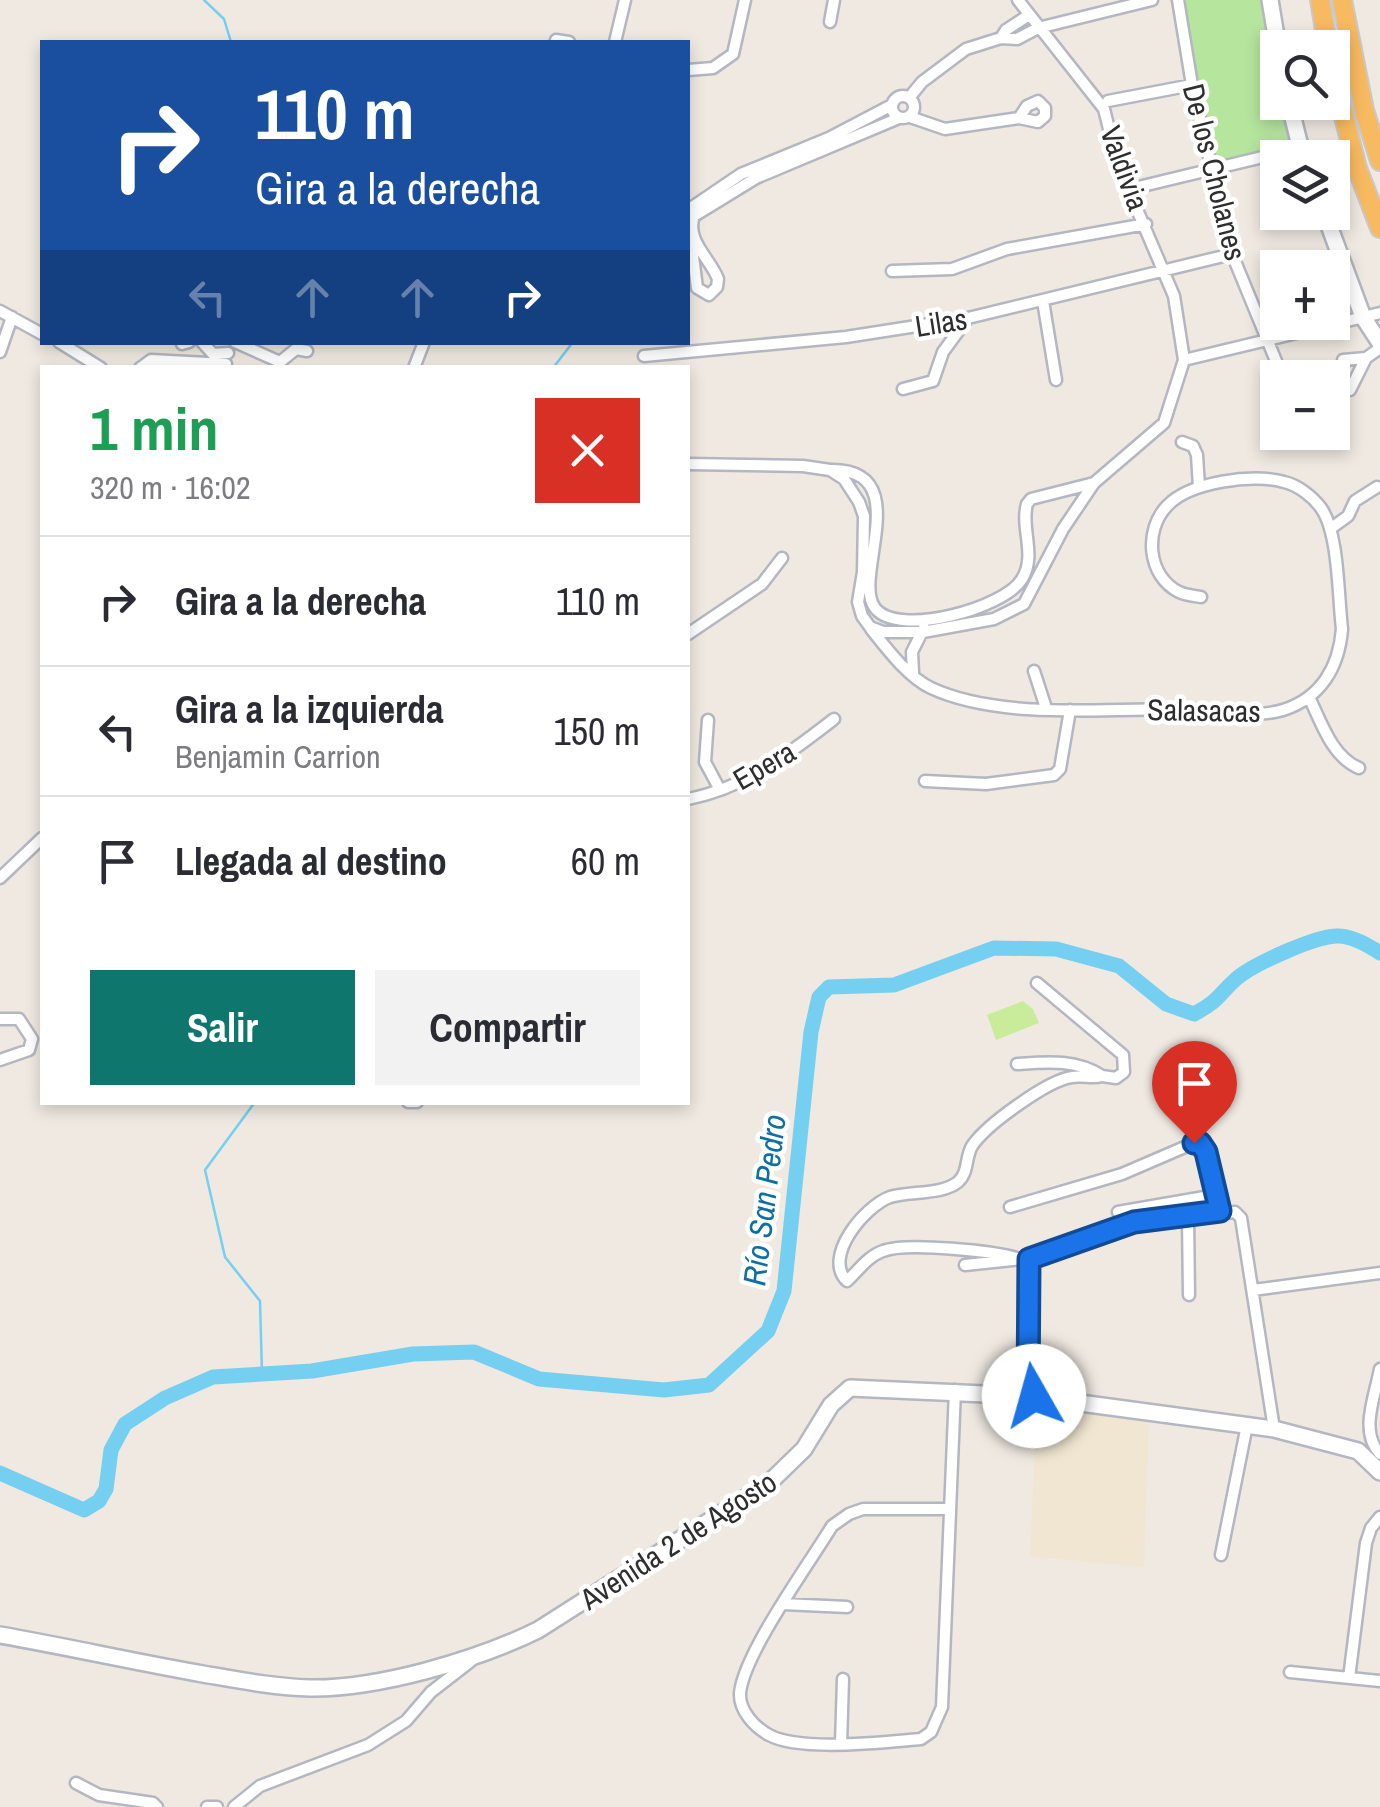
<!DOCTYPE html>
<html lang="es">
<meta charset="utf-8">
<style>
:root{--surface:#fff;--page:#f2f2f3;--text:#2b2b33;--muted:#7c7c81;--line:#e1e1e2;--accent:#0f766e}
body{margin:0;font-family:"Archivo Narrow",sans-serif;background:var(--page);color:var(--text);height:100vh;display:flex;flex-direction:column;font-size:38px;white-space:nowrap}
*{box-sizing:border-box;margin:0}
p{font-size:32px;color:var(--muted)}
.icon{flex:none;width:55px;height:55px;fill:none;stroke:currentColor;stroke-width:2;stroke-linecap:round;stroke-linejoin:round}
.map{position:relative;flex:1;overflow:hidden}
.details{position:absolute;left:40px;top:365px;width:650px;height:740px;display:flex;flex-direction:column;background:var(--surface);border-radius:0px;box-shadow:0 5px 15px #0003}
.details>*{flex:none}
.banner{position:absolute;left:40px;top:40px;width:650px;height:305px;border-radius:0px;box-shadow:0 5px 15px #0003;background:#1a4fa0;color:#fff;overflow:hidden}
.tools{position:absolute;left:1260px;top:30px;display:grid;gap:20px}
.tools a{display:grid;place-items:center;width:90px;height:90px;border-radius:0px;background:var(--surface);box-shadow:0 5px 15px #0003;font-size:50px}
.pin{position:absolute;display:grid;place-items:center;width:85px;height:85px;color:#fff;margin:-102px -42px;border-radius:50% 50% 50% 0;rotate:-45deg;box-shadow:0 0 10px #0007}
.pin .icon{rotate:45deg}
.me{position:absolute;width:110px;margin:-55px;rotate:353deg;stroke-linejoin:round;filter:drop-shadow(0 0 8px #0008)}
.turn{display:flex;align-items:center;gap:35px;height:210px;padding:0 50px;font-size:45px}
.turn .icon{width:130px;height:130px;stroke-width:2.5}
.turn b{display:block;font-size:70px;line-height:85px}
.lanes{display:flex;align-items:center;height:95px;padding:0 50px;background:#0003;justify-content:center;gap:50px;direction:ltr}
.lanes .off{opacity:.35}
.round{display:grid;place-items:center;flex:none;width:105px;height:105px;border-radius:0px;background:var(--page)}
.overview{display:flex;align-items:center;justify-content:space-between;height:170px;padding:0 50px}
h1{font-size:60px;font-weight:700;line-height:75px;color:#1e9e55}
.action{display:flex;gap:20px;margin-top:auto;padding:20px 50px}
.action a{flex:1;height:115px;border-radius:0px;background:var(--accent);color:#fff;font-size:40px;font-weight:700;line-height:115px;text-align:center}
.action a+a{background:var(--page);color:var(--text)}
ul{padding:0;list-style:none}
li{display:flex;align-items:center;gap:30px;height:130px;padding:0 50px;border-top:2px solid var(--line)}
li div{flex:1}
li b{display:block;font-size:38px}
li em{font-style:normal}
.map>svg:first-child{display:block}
.education{fill:#f0e6d1}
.green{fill:#b6e59e}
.pitch{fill:#c9ec9a}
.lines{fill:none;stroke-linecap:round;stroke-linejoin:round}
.stream{stroke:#75cff0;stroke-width:2.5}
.river{stroke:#75cff0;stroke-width:15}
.minor-casing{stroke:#b4b7c1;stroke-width:15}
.secondary-casing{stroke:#b4b7c1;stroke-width:20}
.trunk-casing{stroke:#c9c9c9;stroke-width:22}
.minor{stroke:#fff;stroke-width:10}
.secondary{stroke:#fff;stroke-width:15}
.trunk{stroke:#f8ba60;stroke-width:18}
.route-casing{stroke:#114b97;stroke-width:25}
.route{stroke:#1a73e8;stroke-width:18}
.labels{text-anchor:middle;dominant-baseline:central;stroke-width:9;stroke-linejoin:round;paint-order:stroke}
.street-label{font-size:30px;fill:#2e2e2e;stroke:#fff}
.water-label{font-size:32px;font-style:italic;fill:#0d6fa3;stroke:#fff}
</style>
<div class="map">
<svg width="1380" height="1807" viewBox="0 0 1380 1807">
<rect width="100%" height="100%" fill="#efe9e1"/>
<path class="education" d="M1037,1403L1149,1417L1144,1567L1030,1556Z"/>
<path class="green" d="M1182,0H1265L1277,78L1278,102L1283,103L1293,144L1215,162L1196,84Z"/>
<path class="pitch" d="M1023,1001L1033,1009L1039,1023L996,1040L987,1015Z"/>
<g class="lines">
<path class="stream" d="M204,0L224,19L231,42
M553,368L573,342
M255,1102L205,1170L225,1257L260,1301L262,1374"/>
<path class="river" d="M0,1473L84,1510L99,1501L106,1489L111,1450L125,1424L165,1398L213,1377L312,1371L413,1354L474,1352L539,1379L664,1390L709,1385L768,1331L784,1291L811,1032L819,997L829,987L894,985L994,948L1056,949L1119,966L1166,1004L1194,1014C1219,1001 1218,995 1236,979C1253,964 1314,937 1336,936C1351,935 1368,945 1380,953"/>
<defs>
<path id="minor" d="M1178,0L1192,85L1232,254L1283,378
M830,22L834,0
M1001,38L1006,30L1029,15
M556,40L569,42
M615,42L625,0
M688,70L713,68L733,54L745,0
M892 107a11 11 0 1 1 22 0a11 11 0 1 1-22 0Z
M909,98L922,82L966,49L1001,38L1017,39L1038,28L1152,0
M1108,101L1192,85
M910,117L945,129L1019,118L1038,122L1045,116V108L1038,101L1027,106L1019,118
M1130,189L1300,148
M688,210L741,174L829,138L892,105
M688,240L693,256L697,288L709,295L717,287L718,279C710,258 685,240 694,216L756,178L899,118
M892,271L952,269L1007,249L1146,224
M1043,301L1056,380
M0,311L42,334
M59,342L101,368
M202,342L213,354L228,353
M235,342L280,362L296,349L307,351
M182,344L189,342
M0,352L12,317
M644,356L846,337L968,318L1232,254
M1184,360L1380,313
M1343,360L1366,358
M140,368L151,360L226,364
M414,368L424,342
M903,389L933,381L943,352L968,318
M1350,390L1366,358L1380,348
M1182,442L1193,446L1197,455L1199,487
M688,464L803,466L830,470L844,479L859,502L864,516L863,572L858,602L862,616L870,627L883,632H923L994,619L1024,604L1063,529L1094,483L1164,423L1184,360L1174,296L1118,165L1104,109L1018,0
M831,470C917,469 851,578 875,608C898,638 1005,608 1022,579C1037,555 1020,528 1027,504L1031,499L1094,483
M1330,529L1348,516L1355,501L1377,487
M871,629C887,649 908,677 931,688C1002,721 1114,708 1191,709C1221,710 1253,719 1283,710C1321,698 1339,667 1342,629C1338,597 1339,533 1321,508C1313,497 1298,485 1284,482C1254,473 1189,482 1167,506C1144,530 1147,576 1179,592C1185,595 1194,596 1201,597
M688,634L762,584L782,558
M1034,671L1046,708
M913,673L912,652L924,628
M1309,697C1321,722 1332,757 1359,768
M708,720L705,762L720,790
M925,781L986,784L1054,775L1060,769L1070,710
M688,799C745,788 789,754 834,719
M0,878L42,838
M1037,983L1123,1055L1124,1072L1116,1078L1102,1076
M0,1019H19L32,1039L29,1050L0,1060
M1017,1064C1047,1062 1076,1059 1102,1076C1092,1079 1083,1075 1072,1077C1048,1080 986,1125 972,1146C965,1158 969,1172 958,1182C942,1195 910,1191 890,1197C865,1206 822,1257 847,1281C858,1271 868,1256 883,1251C906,1242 999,1251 1023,1260
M408,1102H417
M1010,1207L1122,1174L1194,1143H1199L1206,1152L1220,1211
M1118,1212L1216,1195
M1188,1217L1189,1295
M965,1265L1042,1257L1134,1222L1235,1212L1241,1218L1274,1429
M1253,1290L1380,1273
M1380,1369C1375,1397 1359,1431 1380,1454
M1028,1396L1029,1259
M950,1509H863L849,1514L832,1526C809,1564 744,1653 740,1693C739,1710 754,1727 769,1735C800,1752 884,1742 921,1739L931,1732L942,1707L955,1390
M1221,1555L1247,1425
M783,1604L847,1607
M1290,1672L1380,1681
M1349,1678L1366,1543L1371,1528L1380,1517
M841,1744L843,1679
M76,1783L99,1795L153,1803L157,1807
M207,1807H217
M234,1807L260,1786L368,1745L406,1721L431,1692L471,1661"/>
<path id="secondary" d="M1270,0L1278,48
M1289,102L1303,158
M1324,212L1363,317L1380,343
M0,1635C68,1647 135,1662 203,1674C238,1680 274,1687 310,1688C378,1689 477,1660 538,1630L769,1483L804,1449L831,1405L850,1388L1028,1396L1274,1429L1358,1451L1380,1472"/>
<path id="trunk" d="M1320,0L1328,48
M1342,0L1364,110L1380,161
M1332,69L1357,168L1380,228"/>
</defs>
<use href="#minor" class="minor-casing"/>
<use href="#secondary" class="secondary-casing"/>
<use href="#trunk" class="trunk-casing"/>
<use href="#minor" class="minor"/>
<use href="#secondary" class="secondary"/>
<use href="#trunk" class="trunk"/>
</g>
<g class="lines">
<defs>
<path id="route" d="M1034,1396H1028L1029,1259L1134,1222L1220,1211L1206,1152L1200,1143H1194"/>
</defs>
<use href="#route" class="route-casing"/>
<use href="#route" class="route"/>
</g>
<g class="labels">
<g class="street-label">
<text transform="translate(1125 168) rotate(70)">Valdivia</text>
<text transform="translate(1215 172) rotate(76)">De los Cholanes</text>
<text transform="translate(941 322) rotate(-9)">Lilas</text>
<text transform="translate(1204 710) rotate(1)">Salasacas</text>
<text transform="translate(764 765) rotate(-30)">Epera</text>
<text transform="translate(678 1540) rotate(-33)">Avenida 2 de Agosto</text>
</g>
<g class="water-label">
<text transform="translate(764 1200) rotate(-83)">Río San Pedro</text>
</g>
</g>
</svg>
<div class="tools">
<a><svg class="icon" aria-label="search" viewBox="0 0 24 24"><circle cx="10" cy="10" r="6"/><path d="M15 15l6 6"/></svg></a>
<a><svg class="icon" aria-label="layers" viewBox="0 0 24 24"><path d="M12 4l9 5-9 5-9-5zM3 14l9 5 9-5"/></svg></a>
<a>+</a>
<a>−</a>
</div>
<div class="pin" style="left:1194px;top:1143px;background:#d93025"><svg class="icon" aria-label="arrive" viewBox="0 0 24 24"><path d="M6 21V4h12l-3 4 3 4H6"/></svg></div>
<svg class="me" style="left:1034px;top:1396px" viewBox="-20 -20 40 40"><circle r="19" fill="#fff"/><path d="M0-13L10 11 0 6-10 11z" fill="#1a73e8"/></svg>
<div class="banner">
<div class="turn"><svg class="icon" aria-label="right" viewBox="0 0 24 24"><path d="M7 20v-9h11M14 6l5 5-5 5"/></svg><div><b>110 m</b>Gira a la derecha</div></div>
<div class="lanes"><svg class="icon off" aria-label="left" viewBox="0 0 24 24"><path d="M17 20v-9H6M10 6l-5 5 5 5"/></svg><svg class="icon off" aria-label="ahead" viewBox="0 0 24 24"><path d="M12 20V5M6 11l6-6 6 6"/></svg><svg class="icon off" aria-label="ahead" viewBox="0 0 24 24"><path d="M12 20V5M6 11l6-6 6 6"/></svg><svg class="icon" aria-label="right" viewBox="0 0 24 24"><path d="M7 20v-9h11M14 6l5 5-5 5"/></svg></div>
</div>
<section class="details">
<div class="overview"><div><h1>1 min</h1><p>320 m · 16:02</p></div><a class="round" style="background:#d93025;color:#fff"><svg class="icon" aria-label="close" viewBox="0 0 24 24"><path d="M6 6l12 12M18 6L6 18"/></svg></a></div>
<ul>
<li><svg class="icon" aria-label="right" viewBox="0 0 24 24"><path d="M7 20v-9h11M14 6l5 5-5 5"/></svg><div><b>Gira a la derecha</b></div><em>110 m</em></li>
<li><svg class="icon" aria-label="left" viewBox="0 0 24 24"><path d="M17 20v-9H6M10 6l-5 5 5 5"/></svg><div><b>Gira a la izquierda</b><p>Benjamin Carrion</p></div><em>150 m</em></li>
<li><svg class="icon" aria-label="arrive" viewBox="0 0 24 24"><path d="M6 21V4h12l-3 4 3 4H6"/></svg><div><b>Llegada al destino</b></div><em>60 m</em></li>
</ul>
<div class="action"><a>Salir</a><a>Compartir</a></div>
</section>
</div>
